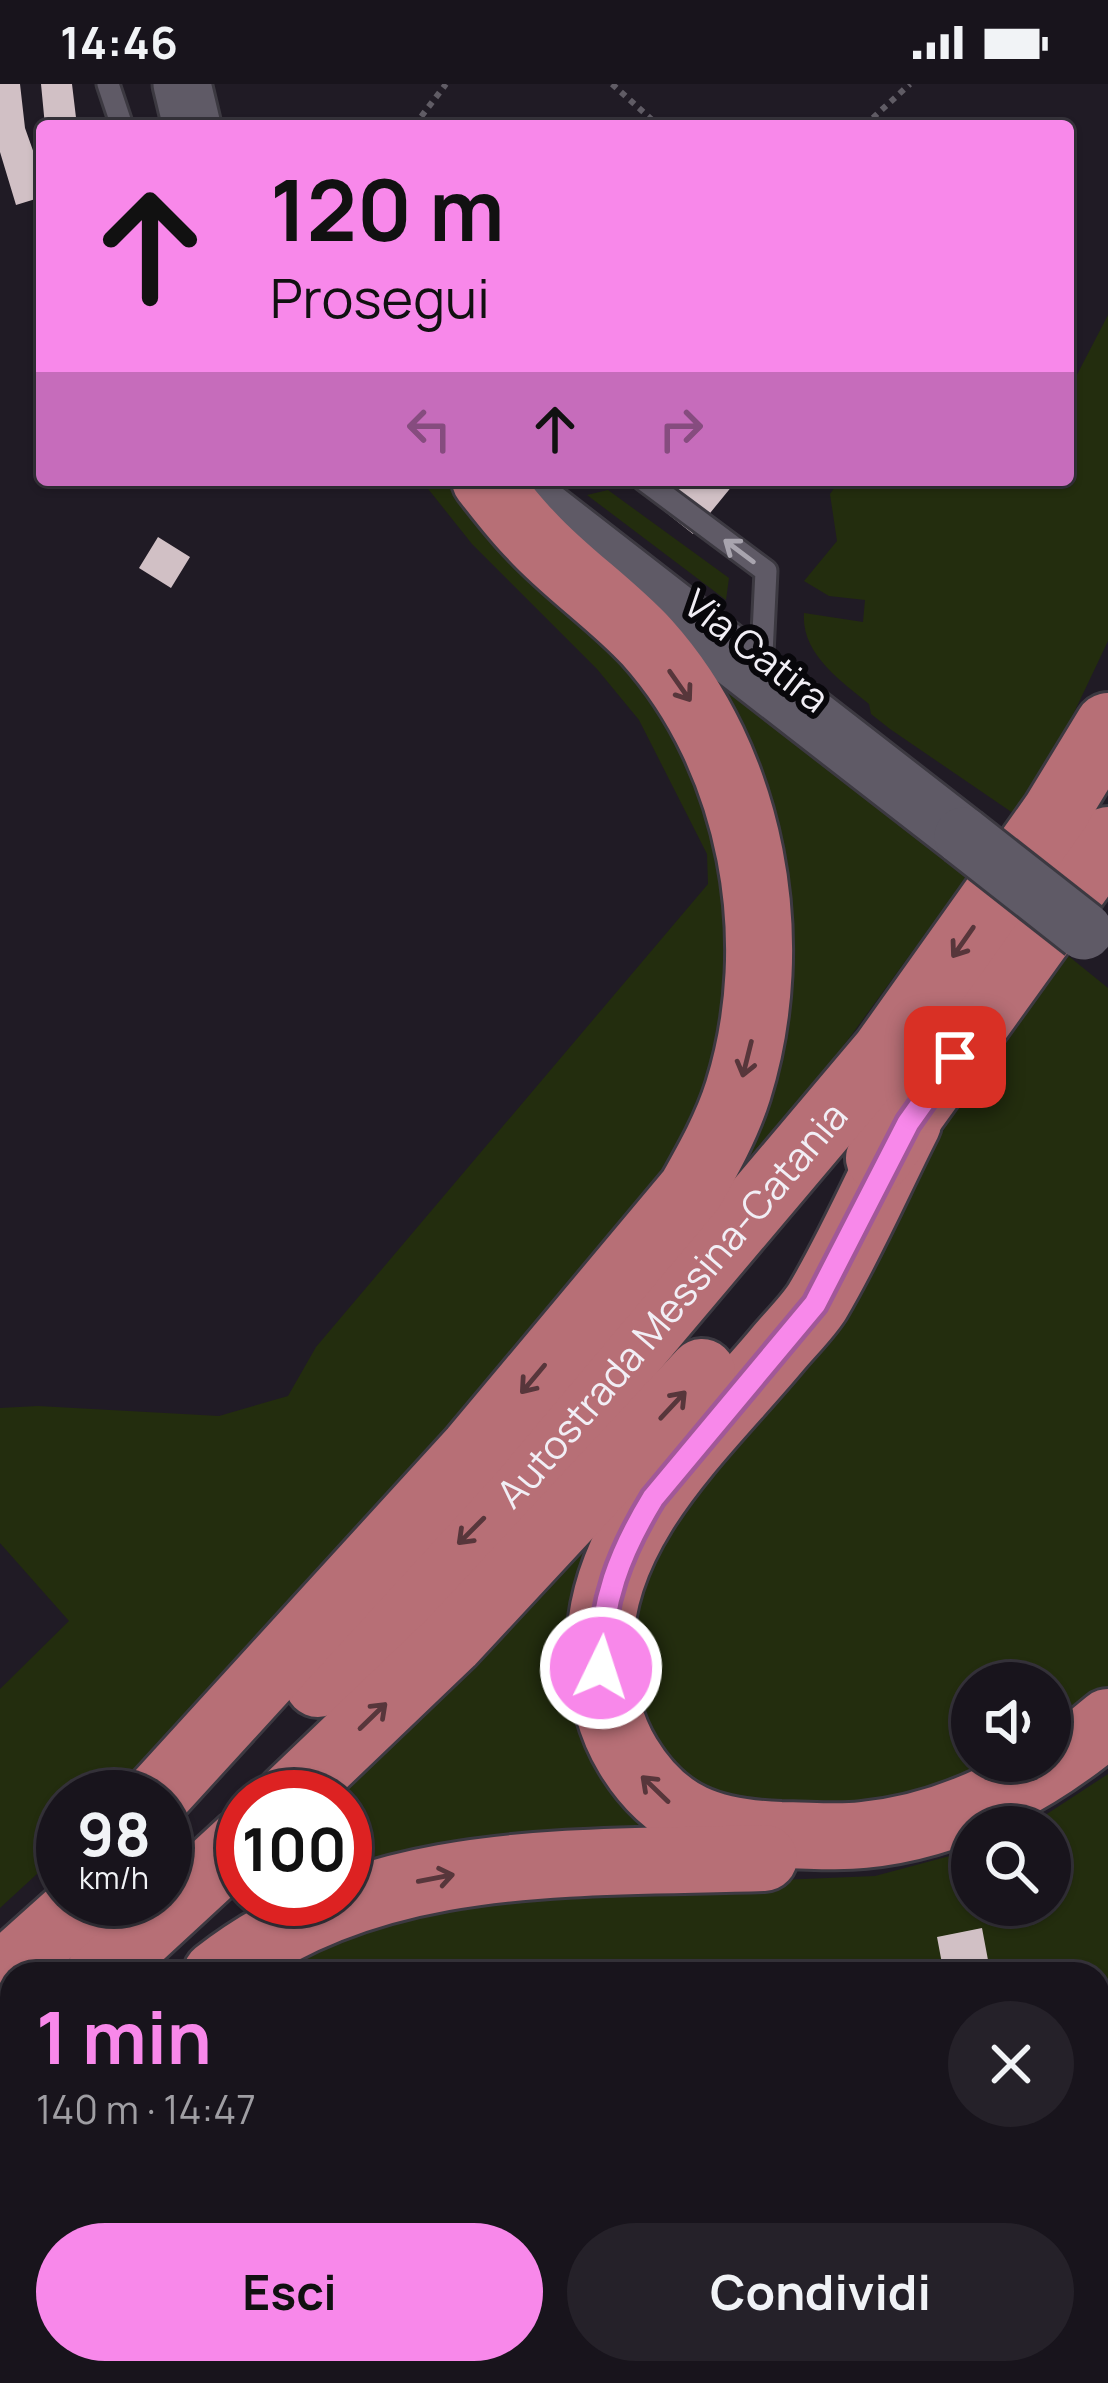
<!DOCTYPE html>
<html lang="it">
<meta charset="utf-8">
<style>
:root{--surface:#18141c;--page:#252129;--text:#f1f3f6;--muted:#9f9ea3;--line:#36333b;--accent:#f888ea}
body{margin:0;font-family:Manrope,sans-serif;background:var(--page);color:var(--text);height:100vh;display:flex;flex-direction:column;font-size:45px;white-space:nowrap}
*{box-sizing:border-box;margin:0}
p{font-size:39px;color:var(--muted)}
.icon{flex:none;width:66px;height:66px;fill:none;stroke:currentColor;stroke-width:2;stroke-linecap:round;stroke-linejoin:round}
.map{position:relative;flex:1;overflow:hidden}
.side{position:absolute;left:0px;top:1878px;width:1110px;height:423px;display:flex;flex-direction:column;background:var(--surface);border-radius:36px 36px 0 0;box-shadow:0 3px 9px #0004,0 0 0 3px var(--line)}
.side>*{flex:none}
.guide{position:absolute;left:36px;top:36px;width:1038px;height:366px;border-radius:12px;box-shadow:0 3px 9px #0004,0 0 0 3px var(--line);background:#f888ea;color:#111;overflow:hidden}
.buttons{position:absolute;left:951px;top:1578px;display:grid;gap:24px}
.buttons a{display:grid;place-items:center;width:120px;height:120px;border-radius:50%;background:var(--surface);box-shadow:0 3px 9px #0004,0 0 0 3px var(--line);font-size:60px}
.speed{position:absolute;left:36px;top:1686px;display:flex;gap:24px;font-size:60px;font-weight:700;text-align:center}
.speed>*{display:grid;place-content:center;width:156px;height:156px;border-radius:50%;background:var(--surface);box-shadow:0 3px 9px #0004,0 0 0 3px var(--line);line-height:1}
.speed small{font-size:30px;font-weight:400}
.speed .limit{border:18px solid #d22;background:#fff;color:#111}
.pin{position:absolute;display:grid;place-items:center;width:102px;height:102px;color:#fff;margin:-51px;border-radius:24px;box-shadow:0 6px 18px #0006}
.me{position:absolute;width:132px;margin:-66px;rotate:4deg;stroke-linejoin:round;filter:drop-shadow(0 0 9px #0008)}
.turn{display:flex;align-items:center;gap:42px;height:252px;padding:0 36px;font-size:54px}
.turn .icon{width:156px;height:156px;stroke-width:2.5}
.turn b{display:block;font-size:84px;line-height:102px}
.lanes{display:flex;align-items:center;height:114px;padding:0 36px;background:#0003;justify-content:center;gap:60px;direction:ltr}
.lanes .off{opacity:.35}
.round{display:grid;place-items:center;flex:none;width:126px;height:126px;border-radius:63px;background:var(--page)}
.summary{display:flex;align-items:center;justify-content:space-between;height:204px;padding:0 36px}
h1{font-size:72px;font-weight:700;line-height:90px;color:var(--accent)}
.button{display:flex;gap:24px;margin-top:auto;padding:24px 36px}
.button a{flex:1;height:138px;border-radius:72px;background:var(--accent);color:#111;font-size:48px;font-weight:700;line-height:138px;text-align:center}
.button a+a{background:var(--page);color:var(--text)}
.status{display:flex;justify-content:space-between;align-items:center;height:84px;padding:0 60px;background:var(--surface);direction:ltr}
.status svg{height:33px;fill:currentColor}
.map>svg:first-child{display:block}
.green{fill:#232d0e}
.building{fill:#d1c0c5}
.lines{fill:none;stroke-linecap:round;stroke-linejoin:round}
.service-casing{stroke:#3c3941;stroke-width:27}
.secondary-casing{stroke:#3c3941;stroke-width:63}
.motorway-casing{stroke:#3c3941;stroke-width:72}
.path{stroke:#605c65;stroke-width:6;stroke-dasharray:6 6;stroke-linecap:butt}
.service{stroke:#5f5a66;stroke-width:21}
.secondary{stroke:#5f5a66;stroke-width:57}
.motorway{stroke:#b76f76;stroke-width:66}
.secondary-bridge-casing{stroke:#3c3941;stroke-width:63;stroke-linecap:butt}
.secondary-bridge{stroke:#5f5a66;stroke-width:57}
.oneway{stroke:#a8a4ae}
.oneway2{stroke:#57363b}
.route-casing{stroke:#a15898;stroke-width:30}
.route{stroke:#f888ea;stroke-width:21}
.labels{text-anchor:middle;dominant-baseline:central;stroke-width:12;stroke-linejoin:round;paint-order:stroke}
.street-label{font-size:39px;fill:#f1eef5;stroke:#08070b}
</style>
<div class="status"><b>14:46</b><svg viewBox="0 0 49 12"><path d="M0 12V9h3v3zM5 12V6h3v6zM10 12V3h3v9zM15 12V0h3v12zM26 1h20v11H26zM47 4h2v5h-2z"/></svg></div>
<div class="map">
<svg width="1108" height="2299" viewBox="0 0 1108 2299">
<rect width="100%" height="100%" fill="#201b25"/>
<path class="green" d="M1108,231V557L1023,736L890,645L871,630L869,620C841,597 801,570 804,529L863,538L865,516L829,512L804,497L837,457L830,410L840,396H1068V308Z
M421,396H453L617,554L718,710L737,936L665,1107L174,1664L121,1713H63V1766L0,1824V1605L69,1537L0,1459V1324L38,1322L219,1332L288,1312L316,1263L708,800L707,770L639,636L597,585L472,460Z
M608,406L729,494L726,516L587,411Z
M637,523L972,786L831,979L616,1226L777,928Z
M1066,870L1108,904V1606L1050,1650V1599H972V1677H1010L928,1714L751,1730L668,1694L626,1610L630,1517L668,1440L840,1236L954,1027Z
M618,1423L594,1493L669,1741L345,1801V1713H339Z
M1108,1690V2299H0V2108L12,2097V2289H1098V1890H248L270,1875L470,1809L875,1792L972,1766V1821H1050V1743H1027Z"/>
<path class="building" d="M0,0H20L25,44L42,92V113L16,121L0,68Z
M41,0H72L77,42H45Z
M673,396H737L693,450L654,419Z
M158,453L190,473L171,504L139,484Z
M982,1844L988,1876L943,1885L937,1853Z"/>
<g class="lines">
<defs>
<path id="service" d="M108,0L122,42
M644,396L766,487L762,570"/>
<path id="secondary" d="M182,0L192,42
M532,417L963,752"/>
<g id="motorway">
<path d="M908,1039C878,1098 851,1161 817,1218C806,1235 789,1251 776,1267C704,1353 598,1446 600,1567C601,1603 609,1641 628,1672C665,1733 712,1749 781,1751C808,1751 837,1754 863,1751C955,1742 1039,1697 1108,1638"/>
<path d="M879,1074L1108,756"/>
<path id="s1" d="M318,1600L525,1394L885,968L1055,729L1108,642"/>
<path d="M156,1713L473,1366L691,1106C709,1074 727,1042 738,1007C785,857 753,676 647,558C612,520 567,490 532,452C515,435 500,415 485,396"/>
<path d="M289,1713L451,1558L702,1288"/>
<path d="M99,1890L243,1757"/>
<path d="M216,1890C372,1767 576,1780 764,1774"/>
<path d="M0,1893L87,1815"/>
<path d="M0,2002L12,1989"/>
<path d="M0,2060L12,2050"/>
</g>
</defs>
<use href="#service" class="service-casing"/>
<use href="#secondary" class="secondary-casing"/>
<use href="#motorway" class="motorway-casing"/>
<path class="path" d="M612,0L659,42
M414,42L446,0
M864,42L910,0"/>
<use href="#service" class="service"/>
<use href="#secondary" class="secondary"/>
<use href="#motorway" class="motorway"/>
<defs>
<path id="secondary-bridge" d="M963,752L1084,847"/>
</defs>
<use href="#secondary-bridge" class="secondary-bridge-casing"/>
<use href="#secondary-bridge" class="secondary-bridge"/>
</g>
<defs><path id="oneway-shaft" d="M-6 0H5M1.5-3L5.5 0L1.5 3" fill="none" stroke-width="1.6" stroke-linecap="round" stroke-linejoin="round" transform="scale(3)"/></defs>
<use class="oneway" href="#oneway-shaft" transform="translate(739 467) rotate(-143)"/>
<g class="oneway2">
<use href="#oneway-shaft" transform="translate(680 602) rotate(55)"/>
<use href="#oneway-shaft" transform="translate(963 858) rotate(125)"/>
<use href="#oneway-shaft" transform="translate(747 975) rotate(104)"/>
<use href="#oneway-shaft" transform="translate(533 1295) rotate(130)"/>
<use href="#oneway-shaft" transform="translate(673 1321) rotate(-47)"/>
<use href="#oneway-shaft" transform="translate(471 1447) rotate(135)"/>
<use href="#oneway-shaft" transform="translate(373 1632) rotate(-44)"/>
<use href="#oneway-shaft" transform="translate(655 1705) rotate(-136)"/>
<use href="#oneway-shaft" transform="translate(436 1794) rotate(-11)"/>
</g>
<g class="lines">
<defs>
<path id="route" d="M601,1584C600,1519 620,1468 653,1414L815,1220L908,1039L955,973"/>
</defs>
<use href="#route" class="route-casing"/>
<use href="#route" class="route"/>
</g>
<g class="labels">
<g class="street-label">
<text transform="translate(757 566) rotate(38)">Via Catira</text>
<text stroke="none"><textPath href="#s1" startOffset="519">Autostrada Messina-Catania</textPath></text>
</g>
</g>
</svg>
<div class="buttons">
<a><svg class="icon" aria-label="sound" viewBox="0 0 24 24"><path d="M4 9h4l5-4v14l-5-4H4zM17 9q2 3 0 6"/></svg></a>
<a><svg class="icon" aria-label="search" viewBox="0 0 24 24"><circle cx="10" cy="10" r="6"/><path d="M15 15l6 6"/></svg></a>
</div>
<div class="speed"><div>98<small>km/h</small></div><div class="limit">100</div></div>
<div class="pin" style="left:955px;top:973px;background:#d93025"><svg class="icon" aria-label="arrive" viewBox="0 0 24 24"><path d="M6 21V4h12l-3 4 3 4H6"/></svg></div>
<svg class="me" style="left:601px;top:1584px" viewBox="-20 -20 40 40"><circle r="17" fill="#f888ea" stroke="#fff" stroke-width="3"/><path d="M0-11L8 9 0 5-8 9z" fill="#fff"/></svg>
<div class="guide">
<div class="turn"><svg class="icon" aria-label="ahead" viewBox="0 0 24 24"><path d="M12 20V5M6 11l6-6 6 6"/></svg><div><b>120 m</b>Prosegui</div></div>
<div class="lanes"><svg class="icon off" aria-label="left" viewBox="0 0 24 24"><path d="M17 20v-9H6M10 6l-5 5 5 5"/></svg><svg class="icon" aria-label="ahead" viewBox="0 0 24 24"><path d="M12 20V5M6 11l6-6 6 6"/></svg><svg class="icon off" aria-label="right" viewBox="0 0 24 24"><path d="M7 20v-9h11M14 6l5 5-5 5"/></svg></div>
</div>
<section class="side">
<div class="summary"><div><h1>1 min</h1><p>140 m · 14:47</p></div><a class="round"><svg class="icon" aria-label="close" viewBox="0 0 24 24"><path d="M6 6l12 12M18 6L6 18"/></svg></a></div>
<div class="button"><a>Esci</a><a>Condividi</a></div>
</section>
</div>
